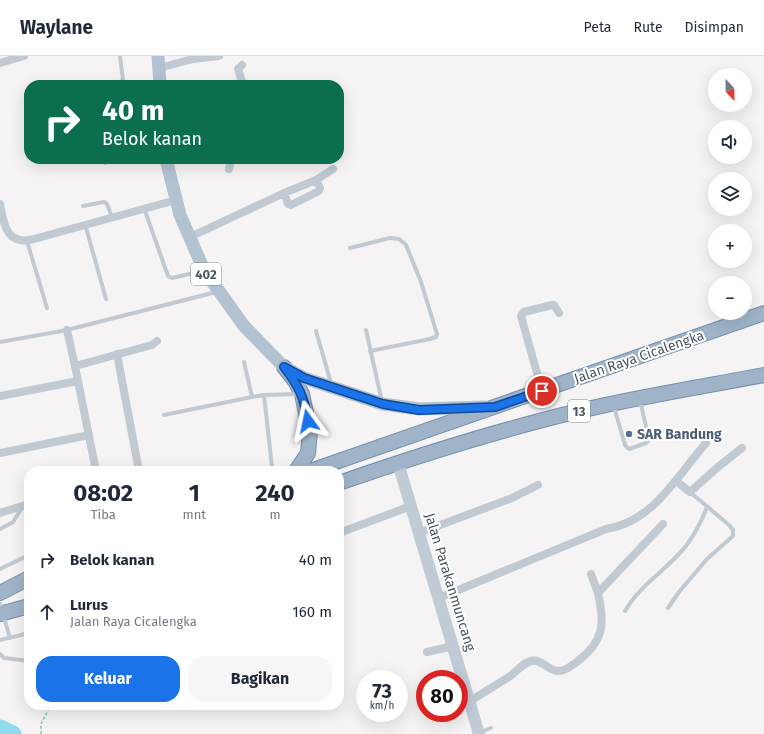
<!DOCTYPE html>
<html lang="id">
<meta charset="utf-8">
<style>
:root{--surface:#fff;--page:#f6f6f7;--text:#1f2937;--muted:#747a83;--line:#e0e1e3;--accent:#1a73e8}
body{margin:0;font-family:"Fira Sans",sans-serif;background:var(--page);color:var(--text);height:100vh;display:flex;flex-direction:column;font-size:15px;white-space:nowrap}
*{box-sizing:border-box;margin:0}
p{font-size:13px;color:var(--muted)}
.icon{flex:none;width:22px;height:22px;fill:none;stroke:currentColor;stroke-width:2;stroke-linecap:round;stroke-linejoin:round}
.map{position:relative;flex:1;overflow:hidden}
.details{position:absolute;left:24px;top:410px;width:320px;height:244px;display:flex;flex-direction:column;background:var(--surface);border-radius:16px;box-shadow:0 4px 16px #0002}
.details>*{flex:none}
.top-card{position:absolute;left:24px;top:24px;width:320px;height:84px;border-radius:16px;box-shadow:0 4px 16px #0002;background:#0b6e4f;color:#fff;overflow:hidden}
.needle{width:26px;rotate:158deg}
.tools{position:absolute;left:708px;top:12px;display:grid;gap:8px}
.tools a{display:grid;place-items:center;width:44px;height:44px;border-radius:50%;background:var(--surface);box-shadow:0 4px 16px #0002;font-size:20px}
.speed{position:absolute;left:356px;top:614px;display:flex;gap:8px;font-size:20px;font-weight:700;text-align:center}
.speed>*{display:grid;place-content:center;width:52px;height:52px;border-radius:50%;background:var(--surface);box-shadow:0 4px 16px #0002;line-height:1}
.speed small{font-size:10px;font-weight:400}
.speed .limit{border:6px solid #d22;background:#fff;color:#111}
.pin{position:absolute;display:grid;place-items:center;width:34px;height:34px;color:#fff;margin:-17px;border:2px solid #fff;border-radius:50%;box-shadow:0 1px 4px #0007}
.me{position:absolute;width:44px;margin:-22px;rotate:348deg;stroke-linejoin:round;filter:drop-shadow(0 0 3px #0008)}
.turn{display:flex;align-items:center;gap:14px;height:84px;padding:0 12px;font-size:18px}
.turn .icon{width:52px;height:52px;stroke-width:2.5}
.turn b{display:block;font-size:28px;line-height:34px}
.eta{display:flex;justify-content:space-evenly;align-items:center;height:68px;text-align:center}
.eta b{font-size:24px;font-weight:700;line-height:28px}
.button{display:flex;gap:8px;margin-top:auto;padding:8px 12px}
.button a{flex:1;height:46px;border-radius:16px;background:var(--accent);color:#fff;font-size:16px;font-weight:700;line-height:46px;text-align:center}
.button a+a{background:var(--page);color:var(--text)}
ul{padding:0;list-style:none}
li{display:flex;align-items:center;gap:12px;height:52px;padding:0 12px}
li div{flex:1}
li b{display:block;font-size:15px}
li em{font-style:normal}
header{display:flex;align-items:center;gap:24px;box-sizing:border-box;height:56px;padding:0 20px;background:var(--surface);border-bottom:1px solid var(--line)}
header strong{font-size:19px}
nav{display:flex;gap:22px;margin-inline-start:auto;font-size:14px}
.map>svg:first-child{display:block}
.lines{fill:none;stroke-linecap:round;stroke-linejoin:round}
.river{stroke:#90daee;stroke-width:17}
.trunk-casing{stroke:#7690ad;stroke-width:16}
.path{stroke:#7ad0a6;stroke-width:1.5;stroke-dasharray:3 2;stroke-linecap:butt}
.service{stroke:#c1cad2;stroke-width:4}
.minor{stroke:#c1cad2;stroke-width:8}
.secondary{stroke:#c1cbd6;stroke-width:12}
.primary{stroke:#b3c2d1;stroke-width:13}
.trunk{stroke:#9fb4c9;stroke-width:14}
.route-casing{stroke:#114b97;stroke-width:10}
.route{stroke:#1a73e8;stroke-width:7}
.service-dot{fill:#5c6f8a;stroke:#fff;stroke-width:1.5}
.labels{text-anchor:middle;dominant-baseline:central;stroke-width:4;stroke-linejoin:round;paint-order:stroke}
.shield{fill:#fff;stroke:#808990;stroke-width:1}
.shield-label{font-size:13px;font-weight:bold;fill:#4a5661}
.street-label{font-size:14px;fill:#4a5661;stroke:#fff}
.service-label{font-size:14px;font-weight:bold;fill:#4e5e75;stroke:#fff;text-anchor:start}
</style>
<header>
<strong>Waylane</strong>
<nav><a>Peta</a><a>Rute</a><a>Disimpan</a></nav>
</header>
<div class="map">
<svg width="764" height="678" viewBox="0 0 764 678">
<rect width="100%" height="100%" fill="#f5f3f3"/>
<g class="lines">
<path class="river" d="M0,672L13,678"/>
<defs>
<path id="trunk" d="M284,311L295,325L302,338L310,376L308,397L296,415
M310,415L764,257
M339,427C405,404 471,383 539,365C613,345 689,333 764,319
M0,537L29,522
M0,558L29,550"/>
</defs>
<use href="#trunk" class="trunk-casing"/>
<path class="path" d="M41,678V668L51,649"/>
<path class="service" d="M108,29L120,26L123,24L120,0
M104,103L105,107
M83,150L104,146L107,148L112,161
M144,152L168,220L172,222L202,215
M85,168L106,243
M27,185L47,252
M350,192L390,182L399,183L406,189L421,226L437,278L436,281L430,283L370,295
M366,274L382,346
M316,275L331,327
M0,286L67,274L216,236
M244,306L252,341L264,339L298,338
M614,351L625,389L629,393L646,387L649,384L640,344
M164,359L252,341
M263,415L271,413L272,411L264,339
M0,473L13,466L23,450
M0,513L29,499
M0,548L10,582
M668,552L679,536L707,503L733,480V474L729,469L690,436
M625,555C638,532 660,518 678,499C692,485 700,469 707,451
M0,584L29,577
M0,598L4,602L29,605
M481,676L491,672"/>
<path class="minor" d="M0,7L24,0
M242,9L238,13L243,29
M159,12L193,3L219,0
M229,113L231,103
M284,137L288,148L291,149L319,135L320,132L316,124
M0,148C3,161 4,181 20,184C27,186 38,182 45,180L176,144
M190,181L284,137L316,124L333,113
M67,274L75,310L96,415
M117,298L139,415
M75,310L152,289L157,285
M542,335L521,260L524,256L552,249H554L559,257
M0,340L78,325
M0,397L89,379
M676,425L690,436L718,411L742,392
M0,457L29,448
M339,477L411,450
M419,477L512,442L538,429
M591,518L598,537
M439,542L606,473C653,466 677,420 706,387
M427,596L453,590
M470,645C483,637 496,629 509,621C516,616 523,607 531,605C542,602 549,616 559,615C566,615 572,609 578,605C604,585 605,568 598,537L663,468"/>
<path class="secondary" d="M398,407L479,678"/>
<path class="primary" d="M158,0L160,29
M166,103L180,159L204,214L244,270L284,311L304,322L383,348L419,353L485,351"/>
<use href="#trunk" class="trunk"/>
</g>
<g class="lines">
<defs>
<path id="route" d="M308,365C304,341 299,330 284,311L304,322L383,348L419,354L495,351L542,335"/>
</defs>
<use href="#route" class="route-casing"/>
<use href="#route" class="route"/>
</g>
<circle class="service-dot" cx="629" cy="378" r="4"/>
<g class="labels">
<g class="shield">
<rect x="191" y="207" width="30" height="22" rx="3"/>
<rect x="568" y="344" width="22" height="22" rx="3"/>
</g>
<g class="shield-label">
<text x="206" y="218">402</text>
<text x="579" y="355">13</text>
</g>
<g class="street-label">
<text transform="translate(639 301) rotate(-19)">Jalan Raya Cicalengka</text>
<text transform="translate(450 526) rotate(73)">Jalan Parakanmuncang</text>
</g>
<g class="service-label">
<text x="637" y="378">SAR Bandung</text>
</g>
</g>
</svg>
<div class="tools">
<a><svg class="needle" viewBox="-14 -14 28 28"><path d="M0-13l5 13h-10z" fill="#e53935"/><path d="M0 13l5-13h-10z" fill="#747a83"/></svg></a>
<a><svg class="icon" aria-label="sound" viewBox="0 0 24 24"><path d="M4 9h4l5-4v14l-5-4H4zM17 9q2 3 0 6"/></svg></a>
<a><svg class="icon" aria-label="layers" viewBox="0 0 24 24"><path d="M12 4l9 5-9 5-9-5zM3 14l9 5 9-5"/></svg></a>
<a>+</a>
<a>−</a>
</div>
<div class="speed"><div>73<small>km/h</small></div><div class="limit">80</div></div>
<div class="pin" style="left:542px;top:335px;background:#d93025"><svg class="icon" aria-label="arrive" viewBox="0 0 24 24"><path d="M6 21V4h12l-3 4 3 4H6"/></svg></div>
<svg class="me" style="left:308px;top:365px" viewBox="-20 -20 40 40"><path d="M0-17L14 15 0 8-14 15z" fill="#1a73e8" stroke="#fff" stroke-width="4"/></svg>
<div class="top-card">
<div class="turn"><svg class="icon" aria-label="right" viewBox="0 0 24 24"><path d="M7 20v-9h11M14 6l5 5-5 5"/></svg><div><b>40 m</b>Belok kanan</div></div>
</div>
<section class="details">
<div class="eta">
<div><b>08:02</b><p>Tiba</p></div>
<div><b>1</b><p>mnt</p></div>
<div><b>240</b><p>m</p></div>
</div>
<ul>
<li><svg class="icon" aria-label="right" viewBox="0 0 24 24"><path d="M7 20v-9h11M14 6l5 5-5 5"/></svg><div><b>Belok kanan</b></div><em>40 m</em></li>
<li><svg class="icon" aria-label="ahead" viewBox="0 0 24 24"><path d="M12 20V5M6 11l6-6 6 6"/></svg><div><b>Lurus</b><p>Jalan Raya Cicalengka</p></div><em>160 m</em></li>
</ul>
<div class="button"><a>Keluar</a><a>Bagikan</a></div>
</section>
</div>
